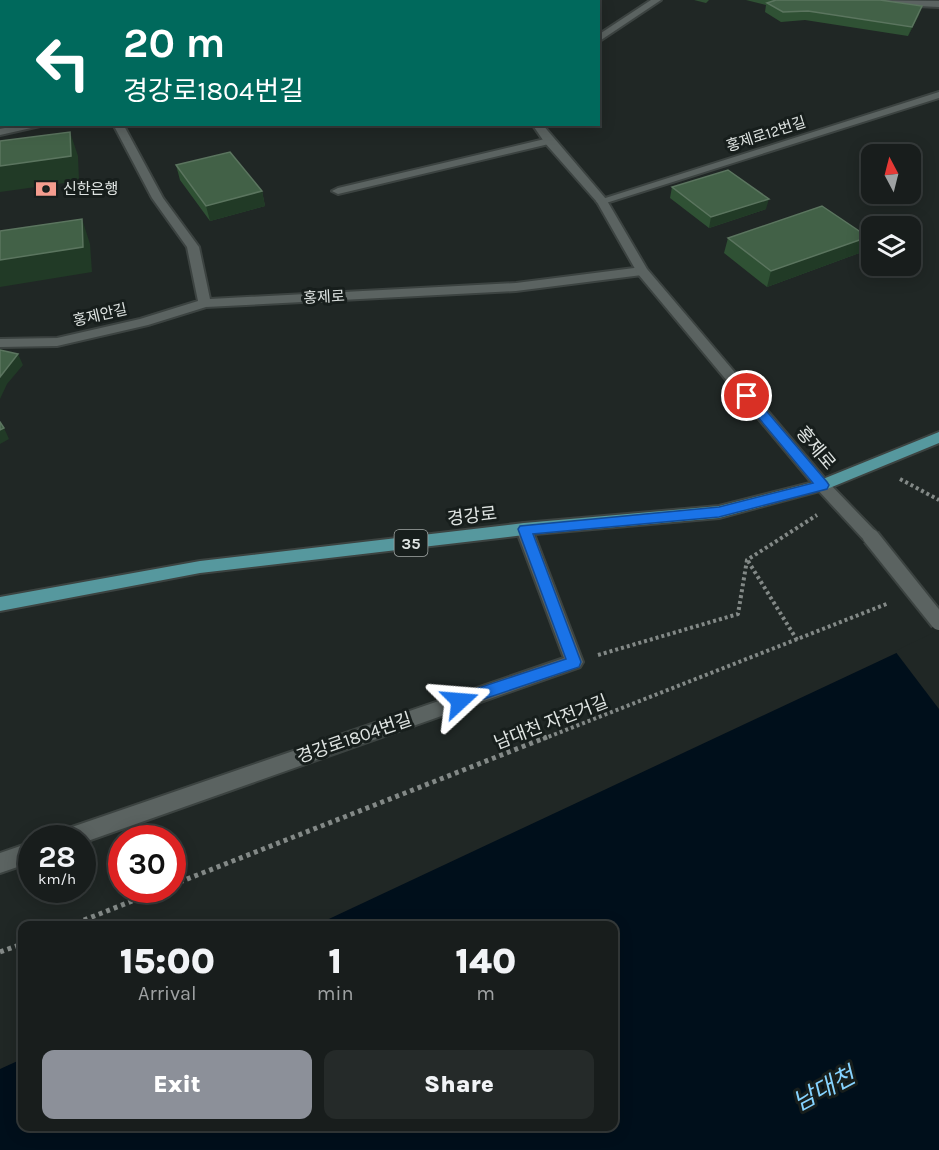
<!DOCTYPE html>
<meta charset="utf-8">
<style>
:root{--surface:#181d1c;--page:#252a29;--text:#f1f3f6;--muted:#9fa2a3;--line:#363b3b;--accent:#8c9099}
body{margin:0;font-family:Karla,"Noto Sans KR",sans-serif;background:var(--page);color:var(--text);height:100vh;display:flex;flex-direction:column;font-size:22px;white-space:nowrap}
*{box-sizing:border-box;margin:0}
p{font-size:20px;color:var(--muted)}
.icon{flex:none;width:33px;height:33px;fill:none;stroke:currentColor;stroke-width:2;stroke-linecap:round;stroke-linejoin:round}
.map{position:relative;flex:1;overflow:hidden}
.sheet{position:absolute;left:18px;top:921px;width:600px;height:210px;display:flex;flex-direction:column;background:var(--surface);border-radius:12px;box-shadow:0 3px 15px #0003,0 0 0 2px var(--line)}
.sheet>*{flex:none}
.guide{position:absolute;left:0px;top:0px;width:600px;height:126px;box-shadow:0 3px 15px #0003,0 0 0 2px var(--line);background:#00695c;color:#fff;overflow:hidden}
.needle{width:39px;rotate:353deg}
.controls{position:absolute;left:861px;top:144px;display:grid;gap:12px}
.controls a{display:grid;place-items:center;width:60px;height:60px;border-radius:12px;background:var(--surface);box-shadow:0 3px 15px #0003,0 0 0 2px var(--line);font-size:30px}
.speed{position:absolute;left:18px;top:825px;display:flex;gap:12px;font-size:30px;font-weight:700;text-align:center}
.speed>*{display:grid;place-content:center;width:78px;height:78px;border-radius:50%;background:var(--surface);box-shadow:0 3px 15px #0003,0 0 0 2px var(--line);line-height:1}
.speed small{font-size:15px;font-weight:400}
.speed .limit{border:9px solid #d22;background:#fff;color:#111}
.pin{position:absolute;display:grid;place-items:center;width:51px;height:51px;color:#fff;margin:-26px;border:3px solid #fff;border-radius:50%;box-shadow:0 2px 6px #0007}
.me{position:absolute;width:66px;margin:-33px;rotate:71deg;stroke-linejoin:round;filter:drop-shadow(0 0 4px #0008)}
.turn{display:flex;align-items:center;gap:21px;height:126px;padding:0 24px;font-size:27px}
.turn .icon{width:78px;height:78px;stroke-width:2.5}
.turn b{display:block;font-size:42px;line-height:51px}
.eta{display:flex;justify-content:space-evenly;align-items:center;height:102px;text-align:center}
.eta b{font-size:36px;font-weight:800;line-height:42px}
.action{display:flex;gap:12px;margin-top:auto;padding:12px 24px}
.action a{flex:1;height:69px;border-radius:12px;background:var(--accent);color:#fff;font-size:24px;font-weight:800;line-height:69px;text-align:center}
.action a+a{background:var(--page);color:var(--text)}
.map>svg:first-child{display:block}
.water{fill:#000f1b}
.pier{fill:#202725}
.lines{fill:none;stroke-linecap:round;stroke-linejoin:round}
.minor-casing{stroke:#3c4341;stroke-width:4}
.tertiary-casing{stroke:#3c4341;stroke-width:4}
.primary-casing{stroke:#3c4341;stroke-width:4}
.path-far1{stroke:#838987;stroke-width:4;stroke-dasharray:3 3;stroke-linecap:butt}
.path{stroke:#838987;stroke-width:5;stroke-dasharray:4 4;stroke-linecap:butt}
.minor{fill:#5b6361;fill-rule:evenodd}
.tertiary{fill:#5b6361;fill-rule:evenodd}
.primary{fill:#56989e;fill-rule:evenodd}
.tertiary-bridge-casing{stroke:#3c4341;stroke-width:20;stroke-linecap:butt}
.tertiary-bridge{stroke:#5b6361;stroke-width:16}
.wall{fill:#2f5134}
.shaded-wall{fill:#213a26}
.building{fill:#426147;stroke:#5b755f;stroke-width:1.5}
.route{fill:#1a73e8;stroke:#114b97;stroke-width:1.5}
.labels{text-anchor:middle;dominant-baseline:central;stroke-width:6;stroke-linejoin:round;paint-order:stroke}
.far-street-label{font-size:15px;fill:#dfe4e2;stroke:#171e1c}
.far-poi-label{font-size:15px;fill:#dfe4e2;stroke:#171e1c;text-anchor:start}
.shield{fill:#171e1c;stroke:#a3a9a7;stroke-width:1.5}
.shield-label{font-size:16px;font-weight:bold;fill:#dfe4e2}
.street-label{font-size:18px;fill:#dfe4e2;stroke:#171e1c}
.near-water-label{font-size:24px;font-style:italic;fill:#86d3ff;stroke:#171e1c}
</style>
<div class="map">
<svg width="939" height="1150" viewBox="0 0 939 1150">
<rect width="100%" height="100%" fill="#202725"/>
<path class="water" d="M939,633V1150H0V1069L22,1059V1126H614V926L316,925Z"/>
<path class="pier" d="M939,630V709L895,651Z"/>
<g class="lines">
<defs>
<path id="minor" d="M117,0H126L127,2H118Z
M301,0H309L310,2H302Z
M651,0H661L598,42V35Z
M848,0L939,1V7L852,3Z
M0,44H2V50H0Z
M2,71V77L0,78V72Z
M939,92V98L606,203H598L596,201Z
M24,124H49L0,135V129Z
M113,124H123L163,198L199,247L210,299L516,283L642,267L648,271L642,275L516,291L206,307L148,325L57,346L0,347V339L57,338L140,319L198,301L187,247L152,198Z
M549,138L553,139V143L338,194L332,191L338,188Z
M524,523L530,525L532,529L583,662L580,667L82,843V838H59L62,831L69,828L564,658L516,529L518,525Z
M32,842V862L0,873V853Z"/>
<path id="tertiary" d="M446,0H454L455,2H447Z
M532,124H542L606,199L647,269L827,481L877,533L879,537L877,541H865L817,489L638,274L597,202L545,143Z"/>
<path id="primary" d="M939,432V443L827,489L719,518L524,535L200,573L0,611V597L200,561L524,523L719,506L818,481Z"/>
</defs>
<use href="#minor" class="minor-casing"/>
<use href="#tertiary" class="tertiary-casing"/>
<use href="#primary" class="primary-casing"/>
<path class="path-far1" d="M900,479L939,500
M748,561L797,640
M598,655L738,614L747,560L817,515
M543,739L889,603"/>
<path class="path" d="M172,885L547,737
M69,926L160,890
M0,952L22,944"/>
<use href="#minor" class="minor"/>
<use href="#tertiary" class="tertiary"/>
<use href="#primary" class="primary"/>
<defs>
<path id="tertiary-bridge" d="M871,537L939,622"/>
</defs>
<use href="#tertiary-bridge" class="tertiary-bridge-casing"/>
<use href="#tertiary-bridge" class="tertiary-bridge"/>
</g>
<path class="wall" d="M694,0H709L706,3Z
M746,0H880L919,15L908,36L805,20L781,22L765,12L766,5Z
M176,165L262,191L265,206L210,221L180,180Z
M672,187L766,209L709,228L670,198Z
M868,237L862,252L767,287L724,253L728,238Z"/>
<path class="shaded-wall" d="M922,6L919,15L908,36L912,27Z
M70,132L78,156L79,181L0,192V166Z
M262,191L265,206L210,221L206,206Z
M769,199L766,209L709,228L711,217Z
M82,219L90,244L92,272L0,287V260Z
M868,237L862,252L767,287L771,271Z
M18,354L23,365L7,384L0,399V377Z
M4,428L9,439L0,444V430Z"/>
<path class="building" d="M776,0H880L922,6L912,27L808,11L783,12L767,3Z
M70,132L71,156L0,166V141Z
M230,152L262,191L206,206L176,165Z
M728,170L769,199L711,217L672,187Z
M822,206L868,237L771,271L728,238Z
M82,219L83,247L0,260V231Z
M0,350L18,354L0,377Z
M0,422L4,428L0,430Z"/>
<path class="route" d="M747,392L751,393L827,482L829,485L827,489L719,517L533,534L581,662L579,667L460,707L454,706L452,701L454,696L566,659L518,529L520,526L719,507L813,483L743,399V393Z"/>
<defs>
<symbol id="bank-bare" viewBox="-9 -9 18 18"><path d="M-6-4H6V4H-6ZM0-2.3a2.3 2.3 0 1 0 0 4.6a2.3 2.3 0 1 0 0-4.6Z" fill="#f59d8f" stroke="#171e1c" stroke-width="2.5" paint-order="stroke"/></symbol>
</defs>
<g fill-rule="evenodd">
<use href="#bank-bare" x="31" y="174" width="30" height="30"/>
</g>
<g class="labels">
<g class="far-street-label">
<text transform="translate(766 134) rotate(-18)">홍제로12번길</text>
<text transform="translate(324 297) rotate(-3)">홍제로</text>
<text transform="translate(100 315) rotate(-13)">홍제안길</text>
</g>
<g class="far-poi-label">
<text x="63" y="189">신한은행</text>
</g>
<rect class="shield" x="394.5" y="530" width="33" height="26" rx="4.5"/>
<g class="shield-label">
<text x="411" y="543">35</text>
</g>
<g class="street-label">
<text transform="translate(816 448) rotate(50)">홍제로</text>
<text transform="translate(472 516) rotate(-7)">경강로</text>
<text transform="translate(551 722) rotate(-21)">남대천 자전거길</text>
<text transform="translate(354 738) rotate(-19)">경강로1804번길</text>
</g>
<g class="near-water-label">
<text transform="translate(824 1089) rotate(-28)">남대천</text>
</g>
</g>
</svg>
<div class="controls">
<a><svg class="needle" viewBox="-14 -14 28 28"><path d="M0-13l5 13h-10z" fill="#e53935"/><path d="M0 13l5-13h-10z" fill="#9fa2a3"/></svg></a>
<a><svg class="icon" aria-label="layers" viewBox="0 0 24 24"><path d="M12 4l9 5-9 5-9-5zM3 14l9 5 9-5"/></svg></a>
</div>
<div class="speed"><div>28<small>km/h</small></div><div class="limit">30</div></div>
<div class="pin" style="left:747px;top:396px;background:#d93025"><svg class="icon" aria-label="arrive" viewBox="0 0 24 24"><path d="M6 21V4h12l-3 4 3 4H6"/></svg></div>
<svg class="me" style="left:460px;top:701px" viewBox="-20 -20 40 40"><path d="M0-17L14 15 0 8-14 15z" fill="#1a73e8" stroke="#fff" stroke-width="4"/></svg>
<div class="guide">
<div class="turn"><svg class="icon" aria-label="left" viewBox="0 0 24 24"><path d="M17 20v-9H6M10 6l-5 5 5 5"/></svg><div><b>20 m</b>경강로1804번길</div></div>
</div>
<section class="sheet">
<div class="eta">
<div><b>15:00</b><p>Arrival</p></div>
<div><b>1</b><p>min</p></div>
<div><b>140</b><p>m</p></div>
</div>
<div class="action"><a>Exit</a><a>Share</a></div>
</section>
</div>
